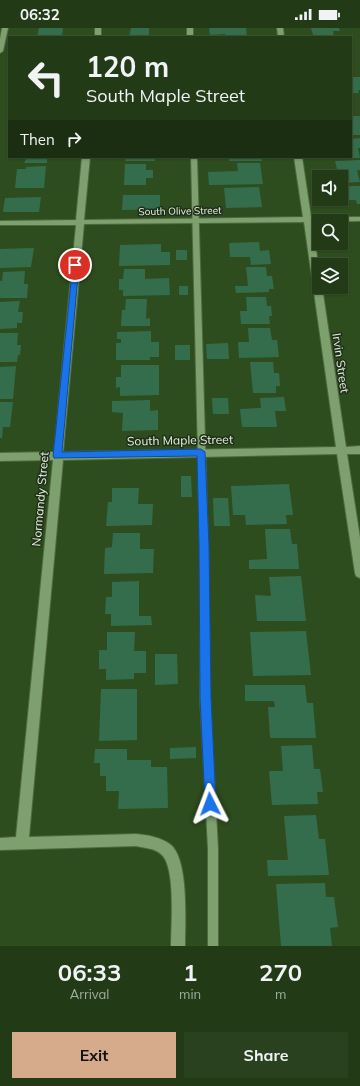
<!DOCTYPE html>
<style>
:root{--surface:#223a16;--page:#2a411f;--text:#f1f3f6;--muted:#a2ada1;--line:#3f5435;--accent:#d6ab8b}
body{margin:0;font-family:Mulish,sans-serif;background:var(--page);color:var(--text);height:100vh;display:flex;flex-direction:column;font-size:15px;white-space:nowrap}
*{box-sizing:border-box;margin:0}
p{font-size:13px;color:var(--muted)}
.icon{flex:none;width:22px;height:22px;fill:none;stroke:currentColor;stroke-width:2;stroke-linecap:round;stroke-linejoin:round}
.map{position:relative;height:918px;overflow:hidden}
.panel{display:flex;flex-direction:column;background:var(--surface);flex:1}
.panel>*{flex:none}
.guide{position:absolute;left:8px;top:8px;width:344px;height:122px;border-radius:0px;box-shadow:0 1px 3px #0004,0 0 0 1px var(--line);background:#223a16;color:var(--text);overflow:hidden}
.buttons{position:absolute;left:312px;top:142px;display:grid;gap:8px}
.buttons a{display:grid;place-items:center;width:36px;height:36px;border-radius:0px;background:var(--surface);box-shadow:0 1px 3px #0004,0 0 0 1px var(--line);font-size:20px}
.pin{position:absolute;display:grid;place-items:center;width:34px;height:34px;color:#fff;margin:-17px;border:2px solid #fff;border-radius:50%;box-shadow:0 1px 4px #0007}
.me{position:absolute;width:44px;margin:-22px;rotate:357deg;stroke-linejoin:round;filter:drop-shadow(0 0 3px #0008)}
.turn{display:flex;align-items:center;gap:14px;height:84px;padding:0 12px;font-size:18px}
.turn .icon{width:52px;height:52px;stroke-width:2.5}
.turn b{display:block;font-size:28px;line-height:34px}
.then{display:flex;align-items:center;height:38px;padding:0 12px;background:#0003;gap:8px;font-size:15px}
.eta{display:flex;justify-content:space-evenly;align-items:center;height:68px;text-align:center}
.eta b{font-size:24px;font-weight:700;line-height:28px}
.primary-button{display:flex;gap:8px;margin-top:auto;padding:8px 12px}
.primary-button a{flex:1;height:46px;border-radius:0px;background:var(--accent);color:#111;font-size:16px;font-weight:700;line-height:46px;text-align:center}
.primary-button a+a{background:var(--page);color:var(--text)}
.status{display:flex;justify-content:space-between;align-items:center;height:28px;padding:0 20px;background:var(--surface);direction:ltr}
.status svg{height:11px;fill:currentColor}
.map>svg:first-child{display:block}
.building{fill:#346d4c}
.lines{fill:none;stroke-linecap:round;stroke-linejoin:round}
.lane-casing{stroke:#4e693f;stroke-width:2}
.street-casing{stroke:#4e693f;stroke-width:2}
.lane{fill:#7da06e;fill-rule:evenodd}
.street{fill:#7da06e;fill-rule:evenodd}
.route{fill:#1a73e8;stroke:#114b97}
.labels{text-anchor:middle;dominant-baseline:central;stroke-width:3;stroke-linejoin:round;paint-order:stroke}
.far-street-label{font-size:10px;fill:#e3f6db;stroke:#202e1a}
.street-label{font-size:12px;fill:#e3f6db;stroke:#202e1a}
</style>
<div class="status"><b>06:32</b><svg viewBox="0 0 49 12"><path d="M0 12V9h3v3zM5 12V6h3v6zM10 12V3h3v9zM15 12V0h3v12zM26 1h20v11H26zM47 4h2v5h-2z"/></svg></div>
<div class="map">
<svg width="360" height="918" viewBox="0 0 360 918">
<rect width="100%" height="100%" fill="#2e4d1e"/>
<path class="building" d="M39,0H63L62,9H37Z
M131,0H149V9H129Z
M209,0H246L247,9H225V6L210,7Z
M311,0H339L340,3H333L334,9H316L315,7H313Z
M351,49H360V62H358L359,65H351Z
M351,88H360V107H351Z
M360,110V120H358L360,130H351V111Z
M27,129H47V135H24Z
M126,129H155V133H125Z
M229,129H261L262,133H229Z
M360,132V142H357L360,154L341,155V149H339L335,133Z
M237,135H260L263,156L209,157L208,144L238,143Z
M125,136H146V142H153V150H146V157H124Z
M46,138L44,160H15L17,141H26V139Z
M341,158H360V176H357L356,172H343Z
M259,159L262,179L226,180L224,160Z
M123,167H160V181L122,182Z
M41,169L39,184H3L5,170Z
M259,214L260,223L269,222L271,236L251,237L250,229H230L229,215Z
M161,216V224H170V237L119,238L120,217Z
M34,220L31,239L0,240V221Z
M176,222H187V232H176Z
M246,239H266L267,248H272L274,261H269V264L236,265L235,258H248Z
M124,241H145V251L169,250L170,267L123,268V262H119V251H123Z
M25,243L24,256H28L27,270H0V253H2L3,244Z
M179,258H188V267H179Z
M246,269H266L267,278H271L272,288H269L270,296H241L240,283H247Z
M126,271H147L146,291L150,290V298H121L122,282H125Z
M20,273L18,284H23L22,295H17V300L0,301V274Z
M248,300H270L272,312H277L279,329L239,330L238,314H249Z
M151,303V314H159V329H150V332H116V315H121V311H117V304Z
M0,305H18L17,317H21L20,327H18L17,334H0Z
M228,315L229,331H207L206,316Z
M175,317H190V332H175Z
M250,334H273L274,345H279L280,358H276V365H253Z
M121,337H159V367L120,368V359L116,360V349H121Z
M16,338L13,371H0V339Z
M284,369L286,383H275L277,399H242L240,381L261,380L260,370Z
M212,370H228L229,386H213Z
M150,372V383L158,382V402L122,403L123,385L112,384V373Z
M0,374H13L10,399H3L2,410H0Z
M181,448H191L192,469H181Z
M289,456L293,487H286L287,496L246,497L245,487H233L231,458Z
M112,460H139L138,476H153L152,497L106,498L108,474H112Z
M213,470H228L230,498H214Z
M265,501H290L292,516H297L299,541H249V532L267,531Z
M113,505H140V521H154L153,545L104,546L105,520L112,519Z
M301,548L306,593H257L255,567L271,568L269,549Z
M139,553V588H151L152,597L111,598V586H105L106,569H112V554Z
M306,603L311,647L253,648L250,604Z
M107,604H135L134,623H146V645H134V651L106,652V641H99V622H107Z
M155,626H177L178,656L155,657Z
M245,657H305L307,675H313L316,710H270L268,679H275L274,673H245Z
M101,661H137V712L99,713Z
M312,717L314,741H320L323,764H317L318,776L272,777L269,743H283L281,718Z
M196,719V730L170,731V720Z
M95,721H127V732H151V739H167L168,780L118,781L119,763H106V748H100V735H94Z
M316,787L319,811H325L329,847L268,848L267,832H288L284,788Z
M325,855L326,869H334L338,899L330,900L332,918H281L276,856Z"/>
<g class="lines">
<defs>
<path id="lane" d="M2,0H8L3,23L0,25V11Z
M187,0H193V9H187Z
M191,129H197L208,517L210,669L218,821V918H208V821L200,669V517Z"/>
<path id="street" d="M95,0H101V9H95Z
M277,0H283L284,9H278Z
M82,129H90L84,192L303,189L294,129H302L311,189H360V193L312,194L319,242V259H322L346,419L360,418V426H347L360,510V550L356,548L355,545L337,426L63,432L29,809L136,806C147,807 161,809 171,817C189,833 185,895 185,918H171C171,898 176,841 162,827C156,820 144,820 136,818L0,822V810L16,809L53,432L0,433V425L54,424L76,197H0V193L76,192ZM304,194L336,419L63,424L84,196Z"/>
</defs>
<use href="#lane" class="lane-casing"/>
<use href="#street" class="street-casing"/>
<use href="#lane" class="lane"/>
<use href="#street" class="street"/>
</g>
<path class="route" d="M73,235H75L79,237L62,424L201,421L205,424L209,517L211,669L216,776L215,780L210,781L206,780L205,776L200,669L199,517L197,428L54,430L53,428Z"/>
<g class="labels">
<g class="far-street-label">
<text transform="translate(180 183) rotate(-1)">South Olive Street</text>
</g>
<g class="street-label">
<text transform="translate(341 335) rotate(82)">Irvin Street</text>
<text transform="translate(180 412) rotate(-1)">South Maple Street</text>
<text transform="translate(40 471) rotate(-85)">Normandy Street</text>
</g>
</g>
</svg>
<div class="buttons">
<a><svg class="icon" aria-label="sound" viewBox="0 0 24 24"><path d="M4 9h4l5-4v14l-5-4H4zM17 9q2 3 0 6"/></svg></a>
<a><svg class="icon" aria-label="search" viewBox="0 0 24 24"><circle cx="10" cy="10" r="6"/><path d="M15 15l6 6"/></svg></a>
<a><svg class="icon" aria-label="layers" viewBox="0 0 24 24"><path d="M12 4l9 5-9 5-9-5zM3 14l9 5 9-5"/></svg></a>
</div>
<div class="pin" style="left:75px;top:237px;background:#d93025"><svg class="icon" aria-label="arrive" viewBox="0 0 24 24"><path d="M6 21V4h12l-3 4 3 4H6"/></svg></div>
<svg class="me" style="left:210px;top:776px" viewBox="-20 -20 40 40"><path d="M0-17L14 15 0 8-14 15z" fill="#1a73e8" stroke="#fff" stroke-width="4"/></svg>
<div class="guide">
<div class="turn"><svg class="icon" aria-label="left" viewBox="0 0 24 24"><path d="M17 20v-9H6M10 6l-5 5 5 5"/></svg><div><b>120 m</b>South Maple Street</div></div>
<div class="then">Then<svg class="icon" aria-label="right" viewBox="0 0 24 24"><path d="M7 20v-9h11M14 6l5 5-5 5"/></svg></div>
</div>
</div>
<section class="panel">
<div class="eta">
<div><b>06:33</b><p>Arrival</p></div>
<div><b>1</b><p>min</p></div>
<div><b>270</b><p>m</p></div>
</div>
<div class="primary-button"><a>Exit</a><a>Share</a></div>
</section>
